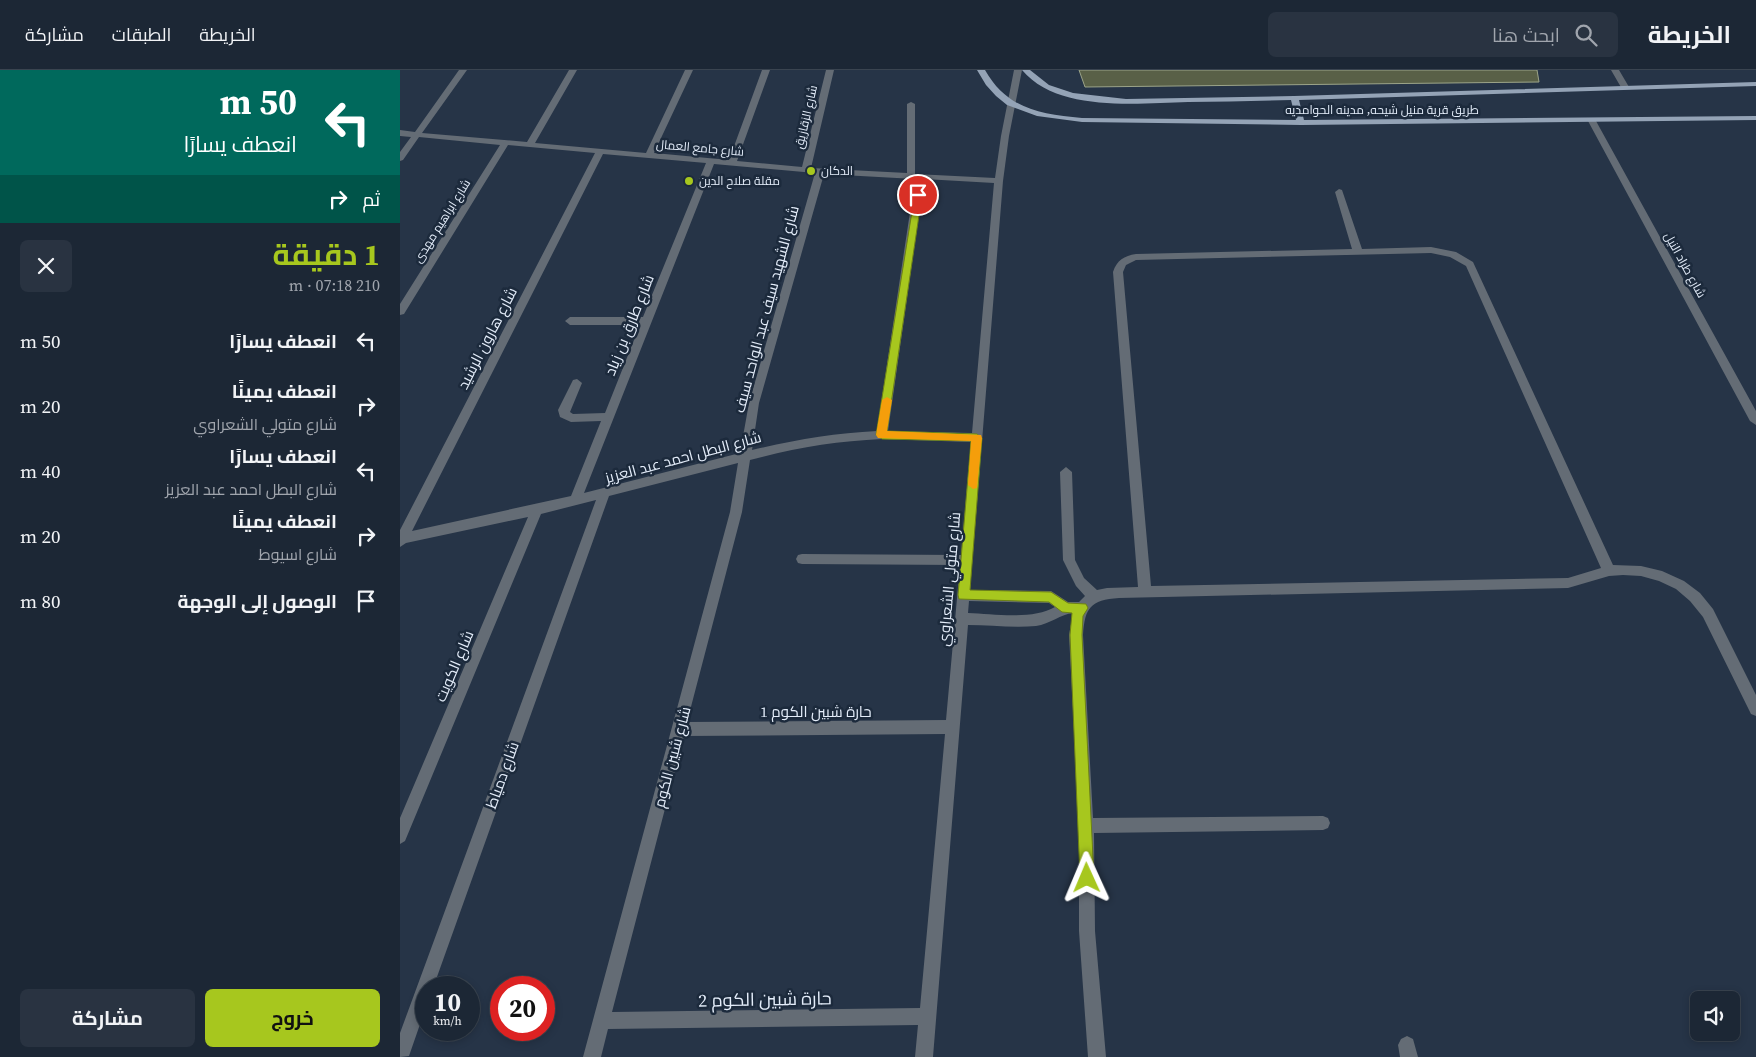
<!DOCTYPE html>
<html lang="ar">
<meta charset="utf-8">
<style>
:root{--surface:#1c2735;--page:#293341;--text:#f1f3f6;--muted:#a0a5ad;--line:#3a4450;--accent:#a7c71e}
body{margin:0;font-family:"Source Serif 4",Cairo,serif;background:var(--page);color:var(--text);direction:rtl;height:100vh;display:flex;flex-direction:column;font-size:19px;white-space:nowrap}
*{box-sizing:border-box;margin:0}
p{font-size:16px;color:var(--muted)}
.icon{flex:none;width:28px;height:28px;fill:none;stroke:currentColor;stroke-width:2;stroke-linecap:round;stroke-linejoin:round}
.map{position:relative;flex:1;overflow:hidden;direction:ltr}
.sheet{display:flex;flex-direction:column;background:var(--surface);width:400px}
.sheet>*{flex:none}
.banner{background:#00695c;color:#fff;overflow:hidden}
.tools{position:absolute;left:1290px;top:921px;display:grid;gap:10px}
.tools a{display:grid;place-items:center;width:50px;height:50px;border-radius:8px;background:var(--surface);box-shadow:0 2px 8px #0003,0 0 0 1px var(--line);font-size:25px}
.speed{position:absolute;left:15px;top:906px;display:flex;gap:10px;font-size:25px;font-weight:700;text-align:center}
.speed>*{display:grid;place-content:center;width:65px;height:65px;border-radius:50%;background:var(--surface);box-shadow:0 2px 8px #0003,0 0 0 1px var(--line);line-height:1}
.speed small{font-size:12px;font-weight:400}
.speed .limit{border:8px solid #d22;background:#fff;color:#111}
.pin{position:absolute;display:grid;place-items:center;width:42px;height:42px;color:#fff;margin:-21px;border:2px solid #fff;border-radius:50%;box-shadow:0 1px 5px #0007}
.me{position:absolute;width:55px;margin:-28px;rotate:359deg;stroke-linejoin:round;filter:drop-shadow(0 0 4px #0008)}
.turn{display:flex;align-items:center;gap:18px;height:105px;padding:0 20px;font-size:22px}
.turn .icon{width:65px;height:65px;stroke-width:2.5}
.turn b{display:block;font-size:35px;line-height:42px}
.then{display:flex;align-items:center;height:48px;padding:0 20px;background:#0003;gap:10px;font-size:19px}
.round{display:grid;place-items:center;flex:none;width:52px;height:52px;border-radius:8px;background:var(--page)}
.head{display:flex;align-items:center;justify-content:space-between;height:85px;padding:0 20px}
h1{font-size:30px;font-weight:700;line-height:38px;color:var(--accent)}
.action{display:flex;gap:10px;margin-top:auto;padding:10px 20px}
.action a{flex:1;height:58px;border-radius:8px;background:var(--accent);color:#111;font-size:20px;font-weight:700;line-height:58px;text-align:center}
.action a+a{background:var(--page);color:var(--text)}
ul{padding:0;list-style:none}
li{display:flex;align-items:center;gap:15px;height:65px;padding:0 20px}
li div{flex:1}
li b{display:block;font-size:19px}
li em{font-style:normal}
header{display:flex;align-items:center;gap:30px;box-sizing:border-box;height:70px;padding:0 25px;background:var(--surface);border-bottom:1px solid var(--line)}
header strong{font-size:24px}
nav{display:flex;gap:28px;margin-inline-start:auto;font-size:18px}
.search{width:350px;height:45px;background:var(--page);display:flex;align-items:center;gap:12px;box-sizing:border-box;padding:0 18px;border-radius:8px;color:var(--muted);font-size:19px}
main{display:flex;flex:1;min-height:0}
.map>svg:first-child{display:block}
.building{fill:#596047;stroke:#9ca489}
.lines{fill:none;stroke-linecap:round;stroke-linejoin:round}
.minor{fill:#646c75;fill-rule:evenodd}
.major{fill:#94a3b6;fill-rule:evenodd}
.route{fill:#a7c71e;stroke:#6d8114}
.slow{fill:#f59e0b}
.poi-dot{fill:#a7c71e;stroke:#1c2a3c;stroke-width:2}
.labels{text-anchor:middle;dominant-baseline:central;stroke-width:5;stroke-linejoin:round;paint-order:stroke}
.far-street-label{font-size:12px;fill:#e4edfa;stroke:#1c2a3c}
.far-poi-label{font-size:12px;fill:#e4edfa;stroke:#1c2a3c;text-anchor:start}
.street-label{font-size:15px;fill:#e4edfa;stroke:#1c2a3c}
.near-street-label{font-size:18px;fill:#e4edfa;stroke:#1c2a3c}
</style>
<header>
<strong>الخريطة</strong>
<div class="search"><svg class="icon" aria-label="search" viewBox="0 0 24 24"><circle cx="10" cy="10" r="6"/><path d="M15 15l6 6"/></svg>ابحث هنا</div>
<nav><a>الخريطة</a><a>الطبقات</a><a>مشاركة</a></nav>
</header>
<main>
<div class="map">
<svg width="1356" height="987" viewBox="0 0 1356 987">
<rect width="100%" height="100%" fill="#263447"/>
<path class="building" d="M679,0H1137L1139,12L685,17Z"/>
<g class="lines">
<path class="minor" d="M59,0H67L22,63L127,72L169,0H177L135,73L246,83L285,0H293L254,83L329,90L362,0H370L337,91L402,97L426,0H434L411,98L507,103V34L511,32L515,34V104L595,108L601,66L614,0H622L609,66L603,111L570,520L651,521L668,532H679L685,526L676,516L663,490L660,402L666,397L672,402L675,490L684,508L697,520L707,518L738,517L713,202C717,190 724,186 736,184L952,179L935,122L939,119L942,120L962,179L1031,177L1056,182L1073,192L1213,495L1241,496L1262,501L1284,511L1300,523L1313,539L1356,625V646L1351,644L1303,547L1290,531L1276,519L1259,511L1241,506L1223,505L1209,506L1168,518L719,528C690,530 685,538 683,565L693,748L923,746L928,748L930,753L928,758L923,760L694,763L695,861L706,987H688L679,861V756L669,565L673,543C661,544 650,554 636,556C614,558 590,555 568,555L533,987H515L518,955L208,959L201,987H183L330,442L338,393L209,426L33,918H26V937L9,986L0,987V963L196,430L141,444L5,771L0,774V748L128,447L6,473L0,477V460L195,83L108,75L4,244L0,245V234L100,75L19,67L3,90L0,91V82L11,67L0,66V60L15,62ZM203,84L306,93L243,247H170L165,251L170,255H240L205,343L173,344L170,342L182,313L177,309L173,310L158,340L160,347L171,352L201,351L171,426L12,461ZM314,94L415,103L349,333L340,383L184,423ZM424,104L515,109L477,361C434,363 394,370 352,380L359,333ZM524,109L594,113L572,363L488,361ZM1031,183L1050,187L1066,196L1201,498L1168,508L751,516L723,202L726,195L736,190ZM482,369L571,372L561,485L402,484L398,485L396,489L398,493L402,494L560,495L546,650L287,652L342,442L350,390C395,378 436,371 482,369ZM569,531L649,533L655,537C633,550 594,544 568,543ZM545,664L520,938L212,942L284,666Z
M1211,0H1219L1229,17L1228,19H1222Z
M1189,49L1196,51L1356,341V355L1350,351L1188,51Z
M1007,966L1013,969L1018,987H1000L998,975L1001,969Z"/>
<path class="major" d="M577,0H585C607,39 640,44 682,48L896,50L891,30C856,31 822,32 788,32C738,33 658,43 622,0H630L649,15L673,23L726,29L894,26L1356,12V16L899,30L904,50L1356,46V50L901,55L682,52L637,46L607,35L596,26L586,15Z"/>
</g>
<path class="route" d="M515,123L522,125L487,361L577,364L582,368L570,520L651,522L668,533L686,534L688,538L683,546L682,565L694,808L692,813L687,816L682,813L680,808L670,565L672,543L662,542L649,532L559,529L558,525L571,371L482,369L476,365Z"/>
<path class="slow" d="M487,327L492,330L487,361L581,365L582,368L577,418L573,419L568,415L571,371L478,368L476,365L482,330Z"/>
<g class="poi-dot">
<circle cx="411" cy="101" r="5"/>
<circle cx="289" cy="111" r="5"/>
</g>
<g class="labels">
<g class="far-street-label">
<text x="982" y="40">طريق قرية منيل شيحه, مدينه الحوامديه</text>
<text transform="translate(406 47) rotate(-77)">شارع الزقازيق</text>
<text transform="translate(300 78) rotate(5)">شارع جامع العمال</text>
<text transform="translate(42 151) rotate(-58)">شارع ابراهيم مهدى</text>
<text transform="translate(1285 195) rotate(61)">شارع طراد النيل</text>
</g>
<g class="far-poi-label">
<text x="421" y="101">الدكان</text>
<text x="299" y="111">مقلة صلاح الدين</text>
</g>
<g class="street-label">
<text transform="translate(366 239) rotate(-75)">شارع الشهيد سيف عبد الواحد سيف</text>
<text transform="translate(229 255) rotate(-68)">شارع طارق بن زياد</text>
<text transform="translate(87 268) rotate(-63)">شارع هارون الرشيد</text>
<text transform="translate(283 387) rotate(-15)">شارع البطل احمد عبد العزيز</text>
<text transform="translate(549 509) rotate(-85)">شارع متولي الشعراوي</text>
<text transform="translate(54 596) rotate(-67)">شارع الكويت</text>
<text x="416" y="641">حارة شبين الكوم 1</text>
<text transform="translate(272 687) rotate(-75)">شارع شبين الكوم</text>
<text transform="translate(102 705) rotate(-70)">شارع دمياط</text>
</g>
<g class="near-street-label">
<text transform="translate(365 929) rotate(-1)">حارة شبين الكوم 2</text>
</g>
</g>
</svg>
<div class="tools">
<a><svg class="icon" aria-label="sound" viewBox="0 0 24 24"><path d="M4 9h4l5-4v14l-5-4H4zM17 9q2 3 0 6"/></svg></a>
</div>
<div class="speed"><div>10<small>km/h</small></div><div class="limit">20</div></div>
<div class="pin" style="left:518px;top:125px;background:#d93025"><svg class="icon" aria-label="arrive" viewBox="0 0 24 24"><path d="M6 21V4h12l-3 4 3 4H6"/></svg></div>
<svg class="me" style="left:687px;top:808px" viewBox="-20 -20 40 40"><path d="M0-17L14 15 0 8-14 15z" fill="#a7c71e" stroke="#fff" stroke-width="4"/></svg>
</div>
<section class="sheet">
<div class="banner">
<div class="turn"><svg class="icon" aria-label="left" viewBox="0 0 24 24"><path d="M17 20v-9H6M10 6l-5 5 5 5"/></svg><div><b>50 m</b>انعطف يسارًا</div></div>
<div class="then">ثم<svg class="icon" aria-label="right" viewBox="0 0 24 24"><path d="M7 20v-9h11M14 6l5 5-5 5"/></svg></div>
</div>
<div class="head"><div><h1>1 دقيقة</h1><p>210 m · 07:18</p></div><a class="round"><svg class="icon" aria-label="close" viewBox="0 0 24 24"><path d="M6 6l12 12M18 6L6 18"/></svg></a></div>
<ul>
<li><svg class="icon" aria-label="left" viewBox="0 0 24 24"><path d="M17 20v-9H6M10 6l-5 5 5 5"/></svg><div><b>انعطف يسارًا</b></div><em>50 m</em></li>
<li><svg class="icon" aria-label="right" viewBox="0 0 24 24"><path d="M7 20v-9h11M14 6l5 5-5 5"/></svg><div><b>انعطف يمينًا</b><p>شارع متولي الشعراوي</p></div><em>20 m</em></li>
<li><svg class="icon" aria-label="left" viewBox="0 0 24 24"><path d="M17 20v-9H6M10 6l-5 5 5 5"/></svg><div><b>انعطف يسارًا</b><p>شارع البطل احمد عبد العزيز</p></div><em>40 m</em></li>
<li><svg class="icon" aria-label="right" viewBox="0 0 24 24"><path d="M7 20v-9h11M14 6l5 5-5 5"/></svg><div><b>انعطف يمينًا</b><p>شارع اسيوط</p></div><em>20 m</em></li>
<li><svg class="icon" aria-label="arrive" viewBox="0 0 24 24"><path d="M6 21V4h12l-3 4 3 4H6"/></svg><div><b>الوصول إلى الوجهة</b></div><em>80 m</em></li>
</ul>
<div class="action"><a>خروج</a><a>مشاركة</a></div>
</section>
</main>
